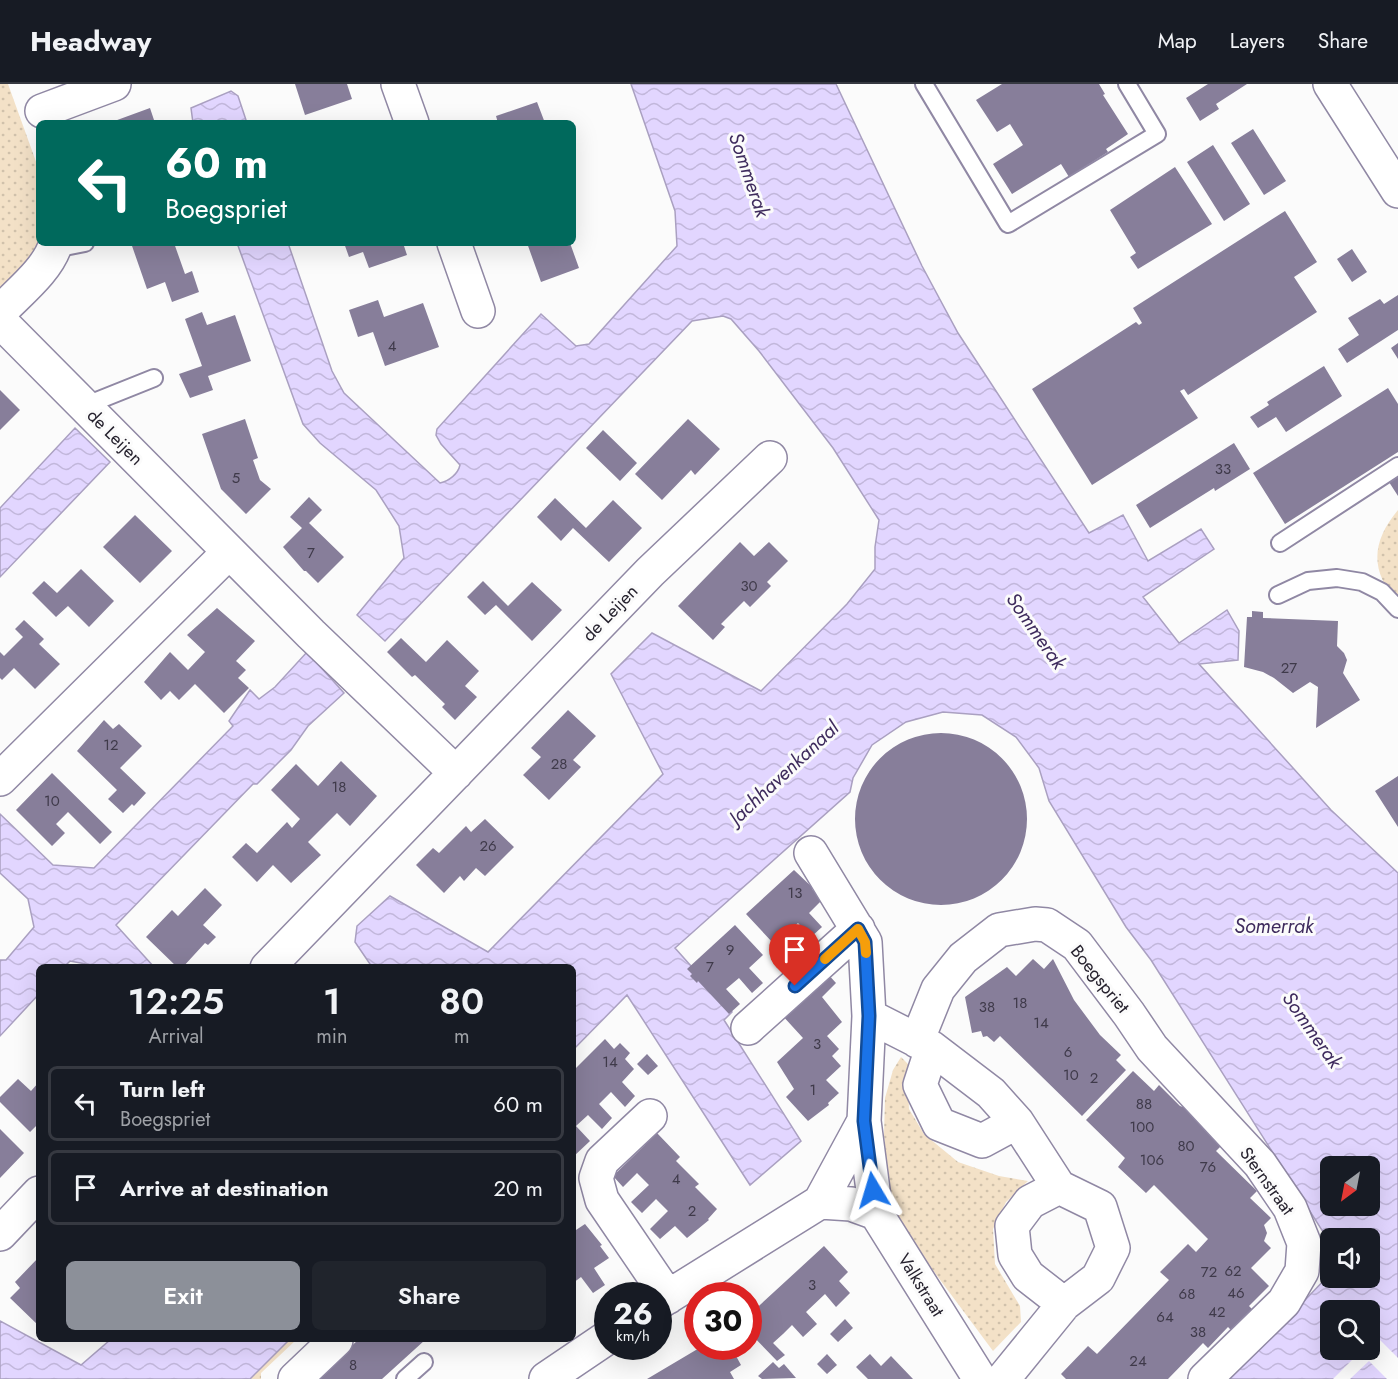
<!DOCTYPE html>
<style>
:root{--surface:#171b24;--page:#20242c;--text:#f1f3f6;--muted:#9ea1a6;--line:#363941;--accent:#8c9099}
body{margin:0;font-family:Jost,sans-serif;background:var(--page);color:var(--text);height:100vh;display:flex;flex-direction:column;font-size:22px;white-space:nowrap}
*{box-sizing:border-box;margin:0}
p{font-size:20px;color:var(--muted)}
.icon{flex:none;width:33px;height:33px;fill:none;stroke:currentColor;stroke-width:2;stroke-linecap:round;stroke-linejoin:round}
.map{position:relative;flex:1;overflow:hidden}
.drawer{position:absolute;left:36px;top:880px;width:540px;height:378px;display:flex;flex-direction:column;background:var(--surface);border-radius:9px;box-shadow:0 6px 24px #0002}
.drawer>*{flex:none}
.top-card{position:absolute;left:36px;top:36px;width:540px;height:126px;border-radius:9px;box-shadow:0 6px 24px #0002;background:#00695c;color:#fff;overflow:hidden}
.needle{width:39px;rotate:212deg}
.fabs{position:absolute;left:1320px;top:1072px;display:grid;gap:12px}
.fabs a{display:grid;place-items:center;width:60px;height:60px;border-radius:9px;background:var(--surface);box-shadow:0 6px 24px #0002;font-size:30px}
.speed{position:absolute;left:594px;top:1198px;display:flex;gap:12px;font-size:30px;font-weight:700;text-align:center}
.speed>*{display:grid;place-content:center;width:78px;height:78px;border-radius:50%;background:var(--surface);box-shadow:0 6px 24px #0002;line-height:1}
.speed small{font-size:15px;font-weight:400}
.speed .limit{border:9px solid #d22;background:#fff;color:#111}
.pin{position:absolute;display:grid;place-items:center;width:51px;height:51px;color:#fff;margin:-62px -26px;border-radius:50% 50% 50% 0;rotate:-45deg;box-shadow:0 0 6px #0007}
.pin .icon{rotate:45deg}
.me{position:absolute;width:66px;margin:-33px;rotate:353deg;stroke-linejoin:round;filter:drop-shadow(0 0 4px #0008)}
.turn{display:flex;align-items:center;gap:21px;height:126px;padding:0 30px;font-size:27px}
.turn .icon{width:78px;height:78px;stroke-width:2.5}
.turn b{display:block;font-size:42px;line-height:51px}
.eta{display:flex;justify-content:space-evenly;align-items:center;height:102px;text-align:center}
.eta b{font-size:36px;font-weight:600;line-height:42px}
.button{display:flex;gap:12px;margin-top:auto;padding:12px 30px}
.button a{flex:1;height:69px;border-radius:9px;background:var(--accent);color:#fff;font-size:24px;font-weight:600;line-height:69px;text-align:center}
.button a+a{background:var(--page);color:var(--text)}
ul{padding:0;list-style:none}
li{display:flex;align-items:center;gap:18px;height:75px;margin:0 12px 9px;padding:0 18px;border:3px solid var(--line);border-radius:9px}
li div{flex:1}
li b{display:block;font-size:22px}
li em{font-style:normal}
header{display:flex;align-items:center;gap:36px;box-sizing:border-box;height:84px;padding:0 30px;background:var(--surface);border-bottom:2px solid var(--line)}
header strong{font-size:28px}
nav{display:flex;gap:33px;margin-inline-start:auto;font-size:21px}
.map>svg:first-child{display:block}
.grass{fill:url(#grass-dots)}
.water{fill:url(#water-waves);stroke:#aaa0c1;stroke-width:1.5;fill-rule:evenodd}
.pier{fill:#fbfbfb}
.building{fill:#877e9a}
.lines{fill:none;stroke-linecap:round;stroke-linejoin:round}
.lane-casing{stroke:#9088a4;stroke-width:20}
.street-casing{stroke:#9088a4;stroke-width:36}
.lane{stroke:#fff;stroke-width:16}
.street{stroke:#fff;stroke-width:33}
.route-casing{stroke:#114b97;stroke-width:15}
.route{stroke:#1a73e8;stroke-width:10}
.slow{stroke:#f59e0b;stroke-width:10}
.labels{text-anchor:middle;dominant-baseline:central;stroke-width:6;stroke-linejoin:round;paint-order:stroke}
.number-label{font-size:15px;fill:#3f3a4a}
.street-label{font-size:18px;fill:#27232f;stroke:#fbfbfb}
.water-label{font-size:20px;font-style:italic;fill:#3e2b5d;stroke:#fbfbfb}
</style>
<header>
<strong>Headway</strong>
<nav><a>Map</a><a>Layers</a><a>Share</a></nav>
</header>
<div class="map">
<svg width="1398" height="1295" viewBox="0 0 1398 1295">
<defs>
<pattern id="grass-dots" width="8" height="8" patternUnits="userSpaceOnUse" patternTransform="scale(1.5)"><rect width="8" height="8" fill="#f3e1c7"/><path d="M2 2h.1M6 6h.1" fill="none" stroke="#d0c1ab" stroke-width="1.8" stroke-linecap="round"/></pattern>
<pattern id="water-waves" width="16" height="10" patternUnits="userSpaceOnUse" patternTransform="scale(1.5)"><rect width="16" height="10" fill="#e2d6ff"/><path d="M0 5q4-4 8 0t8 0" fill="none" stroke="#c2b7db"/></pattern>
</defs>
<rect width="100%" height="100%" fill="#fbfbfb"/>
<path class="grass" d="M0,0H8L39,86V159H47L0,209Z
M1398,426V518C1369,487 1372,457 1398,426Z
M901,973L912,984L908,1002L909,1025L924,1050L958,1078L999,1092L1028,1097L1006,1118L993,1145L995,1180L1020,1222L1021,1238L993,1267L906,1150L891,1125L884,1051L885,1014L893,986Z
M289,1256H296L261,1289V1295H250Z"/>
<path class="water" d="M631,0H836L922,182L958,249L1089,449L1123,431L1148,477L1201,445L1214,465L1143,513L1179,559L1227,526L1239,547L1238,576L1199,580L1331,726L1398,789V1295H1229L1330,1190V1194H1370V1155H1330V1159L1151,876L1126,843L1049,717L1039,684L1016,653L982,631L943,628L906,638L872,661L853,694L850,708L675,864L732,928L724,936L801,1057L750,1101L627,911L573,966V884L372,883L355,858L357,842L390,812L488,868L663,690L611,590L652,549L761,607L847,520L875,485V463L879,436L833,364L759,267L731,235L723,232L692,237L385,557L357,531L404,474L399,442L376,406L320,359L303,340L237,159H288L332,287L344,309L440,399C449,397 458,390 460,381L441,360L436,351L437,345L541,230L576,262L589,260L677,162L675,127ZM1330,1083H1370V1122H1330ZM1330,1227H1370V1266H1330Z
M231,7L238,12L247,39H193L191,24Z
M75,344L110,378L0,493V424Z
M307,568L344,609L308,642L291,666L257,700H253L116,841L154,883H94L91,881L70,877L64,883L39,884V910L0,952V876H6L34,843L28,815L0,789V730L53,781L94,784L233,642L229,637L250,606L259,615L275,603Z
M0,1237L81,1281L110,1256H289L250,1295H0Z"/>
<path class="pier" d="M1370,1246L1398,1274V1295H1387L1369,1277L1350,1295H1333L1360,1268L1359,1266H1370Z"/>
<path class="building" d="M295,0H347L352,15L305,31Z
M1002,0H1099L1105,10L1103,11L1128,50L1106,65L1108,68L1069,93L1061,80L1012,110L993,80L1023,61L1010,40L997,48L976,16Z
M1208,0H1247L1216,20L1219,25L1200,37L1186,14Z
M537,18L545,39H498L496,32Z
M150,24L155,39H109Z
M1253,45L1286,97L1264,111L1231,59Z
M1213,61L1250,120L1224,137L1187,78Z
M1175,83L1212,140L1138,185L1130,173L1136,169L1110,126Z
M1285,127L1317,178L1294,193L1317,228L1188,311L1184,305L1180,307L1198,334L1092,401L1032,305L1136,238L1139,241L1142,239L1133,224Z
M131,159H174L185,190L192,187L199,208L172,218L165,198L147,205Z
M344,159H403L407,171L369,184L363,168L349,173Z
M527,159H570L579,184L541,198Z
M1352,165L1367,188L1352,198L1337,175Z
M1398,211V246L1347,279L1338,265L1359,251L1348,234L1380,215L1384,220Z
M378,216L384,233L423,219L439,263L385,282L373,248L358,253L349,226Z
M202,228L207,241L235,231L251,277L208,292L213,306L190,314L179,290L202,282L185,235Z
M1398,259V275L1391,264Z
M1324,282L1342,312L1286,348L1276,333L1258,344L1250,333L1269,321L1267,318Z
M1388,304L1398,320V368L1285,440L1253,389Z
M0,306L20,326L0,346Z
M245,335L258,374L253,376L260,396L271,405L246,430L221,405L202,350Z
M688,335L720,365L695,391L691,386L662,416L635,390Z
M603,346L637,379L620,397L586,364Z
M1234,359L1250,385L1215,407L1214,404L1150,444L1136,421Z
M1398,393V412L1389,398Z
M309,413L322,426L309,439L344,473L318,499L306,487H304L283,463L302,444L290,433Z
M555,414L586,444L613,416L642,444L609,478L573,444L561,457L537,433Z
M135,431L172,467L140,499L103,463Z
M740,458L754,472L769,458L788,477L767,498L771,502L750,523L744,517L721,540L725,543L713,556L678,522Z
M81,485L114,517L89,543L68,522L56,533L32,509L44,497L57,509Z
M483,497L508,522L532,498L562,526L532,557L496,521L485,531L467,513Z
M217,524L255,557L236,577L246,586L238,594L249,604L224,629L195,600L179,616L170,607L161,616L144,598L170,568L188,586L205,568L187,551Z
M1252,527L1263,528V534L1338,537L1337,562L1344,569L1347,576L1343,589L1360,616L1316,644L1318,603L1310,598L1293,609L1274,594L1263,588L1244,583L1247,533H1252Z
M24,536L44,555L39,560L60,580L35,605L14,584L2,596L0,594V568L4,572L23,553L15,545Z
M401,554L426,578L447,556L479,587L465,602L477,613L455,636L442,623L445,620L415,591L412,593L387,568Z
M568,626L596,652L573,676L581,683L549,716L523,691L541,673L531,664Z
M104,636L113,645L119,640L142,662L120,684L146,709L134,722L132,720L123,729L108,715L117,706L77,667Z
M855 735a86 86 0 1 1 172 0a86 86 0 1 1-172 0Z
M341,677L377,712L350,742L337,729L308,758L321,771L291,799L273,781L257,798L232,773L246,759L257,769L287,738L292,744L300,735L271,706L296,680L318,702Z
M52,689L112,748L100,760L68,728L56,740L65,749L52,762L16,726Z
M1398,692V743L1375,707Z
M485,735L514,763L485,792L476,784L464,797L460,792L444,809L416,781L433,764L439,769L466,742L471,748Z
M794,786L813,804L812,805L822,816L809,829L822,843L811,853L798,839L785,850L799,865L788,875L746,830Z
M205,804L222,821L203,841L216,853L208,861L205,859L182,884H178L146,853L172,826L178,832Z
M735,841L763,871L749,884L763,899L752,909L739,894L726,905L740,920L729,930L698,897L697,899L690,892L692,890L687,885Z
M1033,875L1044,885L1053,875L1074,916L1100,951L1121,971L1116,976L1126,986L1082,1032L1000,952L994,958L987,952L983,953L981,947L972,949L965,913L1007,883L1016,892Z
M826,888L836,899L822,913L842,938L827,952L839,965L832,972L841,982L826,996L839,1009L828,1019L829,1021L808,1037L786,1013L794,1005L777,978L803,954L781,930Z
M605,955L614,965L620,959L630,969L625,975L634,985L622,998L635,1012L625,1023L611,1008L599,1020L612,1034L602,1045L588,1031L576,1042L590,1057L573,1073V987Z
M647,970L658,982L648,991L637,980Z
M1133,987L1154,1007L1159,1001L1180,1022L1186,1024L1198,1035L1201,1042L1221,1062L1216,1067L1257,1107L1250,1114L1271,1134L1264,1141L1267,1149L1264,1157L1271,1164L1251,1184L1269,1202L1249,1222L1255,1228L1234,1249L1228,1243L1208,1264L1203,1259L1168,1295H1066L1061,1290L1088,1262L1097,1270L1169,1196L1160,1188L1188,1160L1196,1168L1208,1155L1154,1101L1146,1109L1118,1083L1125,1074L1086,1036Z
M18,995L31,1007L39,998V1039L30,1048L0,1018V1013Z
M0,1045L24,1069L0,1094Z
M657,1049L680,1073L676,1077L699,1100L695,1103L717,1125L708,1135L709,1136L687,1154L675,1142L660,1155L650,1145L668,1127L656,1115L642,1129L631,1118L649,1101L637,1089L623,1103L613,1092L645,1061L643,1060Z
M585,1140L602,1161L600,1162L609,1174L594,1184L605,1201L593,1209L581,1193L573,1199V1148Z
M824,1162L848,1188L839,1197L850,1209L836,1223L825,1210L806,1228L817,1240L803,1253L792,1241L783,1250L773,1259L785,1271L777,1277L748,1247V1232Z
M39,1173V1242L10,1214L20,1204L15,1198Z
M845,1235L853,1244L838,1258L830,1250Z
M358,1256H425L382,1295H316Z
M701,1263H731L741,1281L730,1288L734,1295H647Z
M827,1270L837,1281L827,1290L817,1280Z
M870,1270L881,1282L891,1272L913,1295H868L856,1283Z
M773,1278L779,1284L784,1280L796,1294L762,1295L758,1292Z"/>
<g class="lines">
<defs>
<path id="lane" d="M924,0L1008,140L1157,50L1127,0
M54,165L85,159
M84,322L154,294
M1280,459L1398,382
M1278,511L1308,497L1337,494L1362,498L1382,508L1398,525
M405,1295L424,1278"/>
<path id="street" d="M398,0L412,39
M1330,0L1398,107
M42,27L114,0
M454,159L478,227
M0,228C19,208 48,186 56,159
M0,237L311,550L456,689
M0,695L229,468
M811,769L865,858L869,932L864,1037L876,1129
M267,884L650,488L770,374
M869,932L932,964L991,1009L1017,1038L1059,1103L1100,1123L1113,1164L1098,1194L1064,1220L1003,1295
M748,944L858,845
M917,957L938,905L963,874L999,846L1035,840L1047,841L1077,861L1129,930L1152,964L1260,1080L1290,1124L1304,1159L1302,1187L1284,1218L1205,1295
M932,964L920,1001L939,1040L982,1057L1017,1038
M650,1032L602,1077L596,1094L602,1116L668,1213
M1059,1103L1030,1118L1012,1142L1015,1171L1028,1192L1064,1220
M820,1118L864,1037
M0,1150L39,1109
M658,1219L820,1118L851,1120L876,1129L980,1295
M295,1295L336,1256
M546,1295L608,1253"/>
</defs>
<use href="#lane" class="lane-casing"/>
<use href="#street" class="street-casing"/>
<use href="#lane" class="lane"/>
<use href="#street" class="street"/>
</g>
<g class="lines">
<defs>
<path id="route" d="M795,902L858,845L865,858L869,932L864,1037L873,1106"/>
</defs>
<use href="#route" class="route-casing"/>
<use href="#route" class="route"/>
<path class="slow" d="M825,875L858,845L865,858L866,869"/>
</g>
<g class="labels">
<g class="number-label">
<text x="392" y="262">4</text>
<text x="1223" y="385">33</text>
<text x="236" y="394">5</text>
<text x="311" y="469">7</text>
<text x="749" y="502">30</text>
<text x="1289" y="584">27</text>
<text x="111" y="661">12</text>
<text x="559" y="680">28</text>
<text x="339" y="703">18</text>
<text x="52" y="717">10</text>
<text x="488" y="762">26</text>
<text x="795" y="809">13</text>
<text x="730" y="866">9</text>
<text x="710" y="883">7</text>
<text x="1020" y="919">18</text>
<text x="987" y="923">38</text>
<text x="1041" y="939">14</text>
<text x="817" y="960">3</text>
<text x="1068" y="968">6</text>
<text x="610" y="978">14</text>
<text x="1071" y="991">10</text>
<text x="1094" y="994">2</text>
<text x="813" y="1006">1</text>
<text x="1144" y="1020">88</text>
<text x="1142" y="1043">100</text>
<text x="1186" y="1062">80</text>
<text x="1152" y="1076">106</text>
<text x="1208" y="1083">76</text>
<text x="676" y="1095">4</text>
<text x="692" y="1127">2</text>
<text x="1233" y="1187">62</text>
<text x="1209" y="1188">72</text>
<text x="812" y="1201">3</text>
<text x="1236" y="1209">46</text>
<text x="1187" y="1210">68</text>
<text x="1217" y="1228">42</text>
<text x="1165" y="1233">64</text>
<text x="1198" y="1248">38</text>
<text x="1138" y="1277">24</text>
<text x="353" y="1281">8</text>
</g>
<g class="street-label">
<text transform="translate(115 353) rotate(45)">de Leijen</text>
<text transform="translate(610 529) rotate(-46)">de Leijen</text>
<text transform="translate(1100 895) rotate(51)">Boegspriet</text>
<text transform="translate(1267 1097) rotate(54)">Sternstraat</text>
<text transform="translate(921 1201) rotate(58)">Valkstraat</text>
</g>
<g class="water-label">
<text transform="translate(749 91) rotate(71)">Sommerak</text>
<text transform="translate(1036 547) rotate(55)">Sommerak</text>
<text transform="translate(784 689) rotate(-43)">Jachhavenkanaal</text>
<text x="1274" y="842">Somerrak</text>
<text transform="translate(1312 946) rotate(55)">Sommerak</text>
</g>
</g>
</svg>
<div class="fabs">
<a><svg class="needle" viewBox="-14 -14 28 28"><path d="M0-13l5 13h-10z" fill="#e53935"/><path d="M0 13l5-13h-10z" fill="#9ea1a6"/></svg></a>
<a><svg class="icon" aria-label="sound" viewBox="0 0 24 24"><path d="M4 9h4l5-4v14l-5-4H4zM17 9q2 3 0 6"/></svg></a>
<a><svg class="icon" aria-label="search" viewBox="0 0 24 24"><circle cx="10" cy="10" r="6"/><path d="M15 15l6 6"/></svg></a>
</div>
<div class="speed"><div>26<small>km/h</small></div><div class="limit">30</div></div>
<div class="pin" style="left:795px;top:902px;background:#d93025"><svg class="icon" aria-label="arrive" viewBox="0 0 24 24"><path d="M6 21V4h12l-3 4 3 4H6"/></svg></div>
<svg class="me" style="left:873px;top:1106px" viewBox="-20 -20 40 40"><path d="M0-17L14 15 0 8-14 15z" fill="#1a73e8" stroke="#fff" stroke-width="4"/></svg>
<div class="top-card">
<div class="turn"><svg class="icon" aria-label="left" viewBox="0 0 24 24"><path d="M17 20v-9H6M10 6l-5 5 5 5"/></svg><div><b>60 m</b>Boegspriet</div></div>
</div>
<section class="drawer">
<div class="eta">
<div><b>12:25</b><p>Arrival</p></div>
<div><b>1</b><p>min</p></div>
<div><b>80</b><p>m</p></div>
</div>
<ul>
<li><svg class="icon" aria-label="left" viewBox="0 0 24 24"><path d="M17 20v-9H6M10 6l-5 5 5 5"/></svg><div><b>Turn left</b><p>Boegspriet</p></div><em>60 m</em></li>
<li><svg class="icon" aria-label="arrive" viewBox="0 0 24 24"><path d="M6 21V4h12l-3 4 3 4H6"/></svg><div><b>Arrive at destination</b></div><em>20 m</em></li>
</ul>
<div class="button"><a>Exit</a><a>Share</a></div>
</section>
</div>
